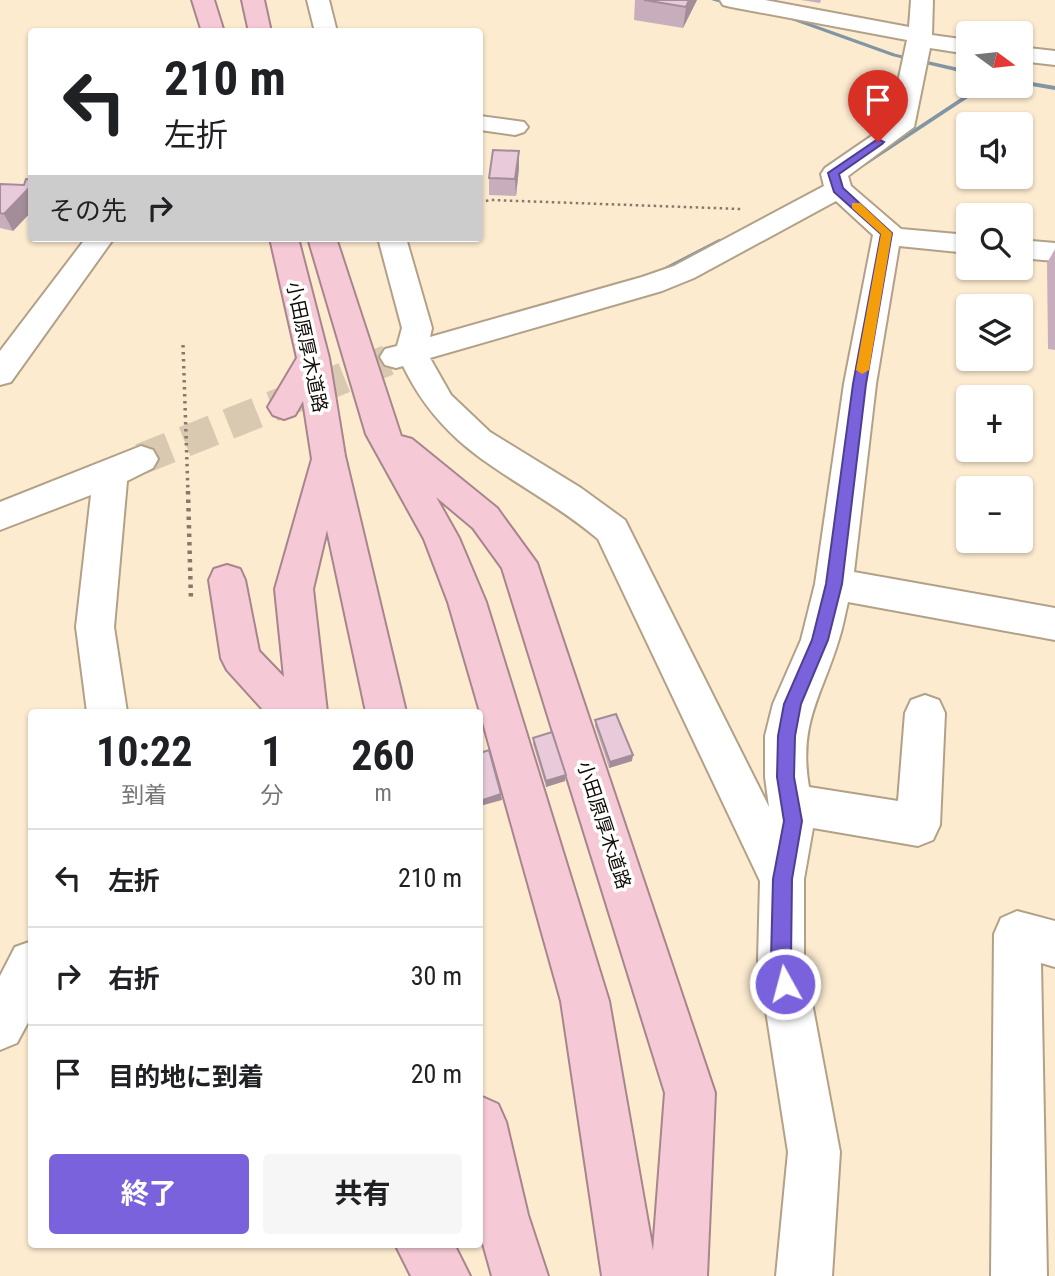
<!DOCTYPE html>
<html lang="ja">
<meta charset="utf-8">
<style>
:root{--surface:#fff;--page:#f6f6f6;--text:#202124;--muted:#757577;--line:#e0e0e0;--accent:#7962dc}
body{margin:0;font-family:"Roboto Condensed","Noto Sans JP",sans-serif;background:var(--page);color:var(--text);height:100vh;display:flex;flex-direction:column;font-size:26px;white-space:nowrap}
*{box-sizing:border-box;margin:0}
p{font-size:23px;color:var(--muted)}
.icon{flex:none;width:38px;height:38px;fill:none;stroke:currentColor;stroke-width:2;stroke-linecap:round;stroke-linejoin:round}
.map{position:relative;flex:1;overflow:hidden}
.sheet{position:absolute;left:28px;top:709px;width:455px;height:539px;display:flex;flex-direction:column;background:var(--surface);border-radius:7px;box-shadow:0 2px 5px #0004}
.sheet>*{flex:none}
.banner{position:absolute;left:28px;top:28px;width:455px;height:214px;border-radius:7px;box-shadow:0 2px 5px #0004;background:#fff;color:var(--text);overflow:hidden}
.needle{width:46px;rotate:105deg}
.tools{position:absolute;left:956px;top:21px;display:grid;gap:14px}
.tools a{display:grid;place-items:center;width:77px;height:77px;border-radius:7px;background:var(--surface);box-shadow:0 2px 5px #0004;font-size:35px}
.pin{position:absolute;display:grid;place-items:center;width:60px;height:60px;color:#fff;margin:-72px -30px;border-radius:50% 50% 50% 0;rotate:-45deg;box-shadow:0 0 7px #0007}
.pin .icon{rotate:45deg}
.me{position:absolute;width:77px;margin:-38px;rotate:353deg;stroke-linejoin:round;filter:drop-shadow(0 0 5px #0008)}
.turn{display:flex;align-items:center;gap:24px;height:147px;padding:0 21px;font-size:32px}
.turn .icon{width:91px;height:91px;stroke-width:2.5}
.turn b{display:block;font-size:49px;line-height:60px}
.then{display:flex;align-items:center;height:66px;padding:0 21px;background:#0003;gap:14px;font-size:26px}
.eta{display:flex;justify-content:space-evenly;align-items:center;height:119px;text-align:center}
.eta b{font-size:42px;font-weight:700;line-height:49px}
.cta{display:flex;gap:14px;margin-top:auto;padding:14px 21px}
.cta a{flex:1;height:80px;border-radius:7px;background:var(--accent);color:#fff;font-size:28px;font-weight:700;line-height:80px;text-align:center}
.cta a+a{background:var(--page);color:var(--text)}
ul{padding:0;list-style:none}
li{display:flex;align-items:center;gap:21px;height:98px;padding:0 21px;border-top:2px solid var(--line)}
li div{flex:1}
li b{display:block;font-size:26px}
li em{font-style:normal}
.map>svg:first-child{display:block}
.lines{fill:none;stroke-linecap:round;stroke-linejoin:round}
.stream{fill:#8195a3;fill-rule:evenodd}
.minor-tunnel{stroke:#d9c9b1;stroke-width:31;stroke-dasharray:31 16;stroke-linecap:butt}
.minor-casing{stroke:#b2a188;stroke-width:4}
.highway-casing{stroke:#a6868c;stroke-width:4}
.path-far2{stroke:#857a69;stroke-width:2.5;stroke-dasharray:2.5 3.5;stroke-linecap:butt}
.path-far1{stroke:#857a69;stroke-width:3.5;stroke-dasharray:2.5 4.5;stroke-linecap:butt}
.path{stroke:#857a69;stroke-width:4.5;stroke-dasharray:3.5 5;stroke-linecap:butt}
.minor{fill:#fff;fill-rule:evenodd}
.highway{fill:#f6c9d6;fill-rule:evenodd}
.wall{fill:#c8aebc}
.shaded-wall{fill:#a28d99}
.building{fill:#e8cadb;stroke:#a28d99;stroke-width:2}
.route{fill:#7962dc;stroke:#4f408f;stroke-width:2}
.slow{fill:#f59e0b}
.labels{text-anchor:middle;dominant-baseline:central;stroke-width:7;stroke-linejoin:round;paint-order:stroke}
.street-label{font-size:19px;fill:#100b04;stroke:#fff}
</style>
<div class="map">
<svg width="1055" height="1276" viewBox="0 0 1055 1276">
<rect width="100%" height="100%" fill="#fdebd0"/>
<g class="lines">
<path class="stream" d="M711,0H721L735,4L732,6Z
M786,16H790L896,54L968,70V74L892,56L786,18Z
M1020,80L1055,86V90L1020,84Z
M979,86H986L848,177L843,176Z
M719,239H723L725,241L662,274H659L655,272Z"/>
<path class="minor-tunnel" d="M141,459L396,357"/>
<defs>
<path id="minor" d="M307,0H329L337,32H315Z
M720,0H765L909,27L911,0H933L932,35L968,40V54L930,48L914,127L848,176L851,186L901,229L968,235V253L899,246L876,384L854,572L1055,608V640L848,602C845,614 843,627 839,639C822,696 798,722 809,787L898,801L905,713L911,700L925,695L939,700L945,713L940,825L933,840L918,846L813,828L804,879V960L840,1152L832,1276H776L788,1152L758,960L760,881L598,539C523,476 449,461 403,366L396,368L385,365L380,357L385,349L397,346L402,328L378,238H406L432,328L430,337L642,277L674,266L824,186L821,174L825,168L889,124L907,40L731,7L723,5ZM836,201L873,235L844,384L815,584L801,640L773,704L765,736V777L769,807L625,520L581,488L490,432L451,395L430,358L662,291L694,278Z
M1020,47L1055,51V65L1020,61Z
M480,116L524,122L528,127L524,132L515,135L480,130Z
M86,238H114L11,382L0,385V351Z
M1020,240L1055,243V261L1020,258Z
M141,446L153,450L158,459L153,468L127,481L114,627L127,712H87L76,627L91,495L0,530V502Z
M1017,911L1055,921V967L1041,963L1047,1276H991L994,934L1001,918Z
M32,941V1015L17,1043L0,1050V976L15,947Z"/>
<path id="highway" d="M192,0H214L224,32H202Z
M242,0H264L271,32H249Z
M270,238H298L329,358L345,456L406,712H366L327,530L313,589L327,712H265L227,670L221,658L209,580L214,569L227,565L240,569L245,580L259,651L284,677L275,589L312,459L303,401L295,415L284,419L273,415L268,407L297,358Z
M308,238H336L401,436L412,439L497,508L537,563L715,1093L707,1276H602L561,1001L480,712L448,602L424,539L366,434ZM436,497L473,528L502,568L665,1093L653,1251L609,1001L486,602L459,538Z
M480,1096L498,1104L506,1122L528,1215L548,1276H492L480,1233Z
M395,1244H454L470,1276H411Z"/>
</defs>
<use href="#minor" class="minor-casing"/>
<use href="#highway" class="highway-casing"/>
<path class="path-far2" d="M480,202L491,200L741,209"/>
<path class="path-far1" d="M183,345L188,493"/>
<path class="path" d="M188,491L191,601"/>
<use href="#minor" class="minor"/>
<use href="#highway" class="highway"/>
</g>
<path class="wall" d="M635,0H697L683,28L634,20Z
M801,0H821L820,3Z
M519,151V168L516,196L489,195V178Z
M32,180V211L13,231L0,228V184L24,185Z
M1055,249V350L1048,349L1047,263Z
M595,720L632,761L609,768L595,726Z
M533,738L566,775L565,781L546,787L533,744Z"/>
<path class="shaded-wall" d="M689,0H697L683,28L686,7Z
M519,151V168L516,196L515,179Z
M32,185V211L13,231L4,214Z
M633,755L632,761L609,768L610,762Z
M566,775L565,781L546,787V781Z
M501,794L502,800L480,806V801Z"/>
<path class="building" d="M644,0H689L686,7Z
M493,150L519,151L515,179L489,178Z
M26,179L32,180V185L4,214L0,213V184L24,185Z
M616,714L633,755L610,762L595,720Z
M552,732L566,775L546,781L533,738Z
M489,750L501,794L480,801V753Z"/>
<path class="route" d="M878,139L884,142L882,144L839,174L843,188L892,233L866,384L842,584L828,640L801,704L795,736L794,777L802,821L792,879L791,960L795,984L792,991L785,994L778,991L771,960L773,879L784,821L777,777L778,736L784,704L812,640L826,584L853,384L881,234L834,192L828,173Z"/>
<path class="slow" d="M852,203H860L892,233L869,370L862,374L856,370L881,234L852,208Z"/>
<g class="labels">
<g class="street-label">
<text transform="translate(307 347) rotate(78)">小田原厚木道路</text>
<text transform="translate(604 825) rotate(72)">小田原厚木道路</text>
</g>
</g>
</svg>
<div class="tools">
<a><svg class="needle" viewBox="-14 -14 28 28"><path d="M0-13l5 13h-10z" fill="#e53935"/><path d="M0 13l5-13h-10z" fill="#757577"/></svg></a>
<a><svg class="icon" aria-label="sound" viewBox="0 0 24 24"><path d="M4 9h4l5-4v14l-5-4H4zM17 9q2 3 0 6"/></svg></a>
<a><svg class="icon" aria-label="search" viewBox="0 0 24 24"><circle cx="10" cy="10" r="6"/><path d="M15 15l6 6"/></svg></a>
<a><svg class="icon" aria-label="layers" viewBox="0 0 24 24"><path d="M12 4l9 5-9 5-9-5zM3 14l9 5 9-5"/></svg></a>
<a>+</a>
<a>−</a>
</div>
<div class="pin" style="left:878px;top:142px;background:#d93025"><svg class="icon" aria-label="arrive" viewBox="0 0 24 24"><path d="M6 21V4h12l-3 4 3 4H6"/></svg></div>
<svg class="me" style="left:785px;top:984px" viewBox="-20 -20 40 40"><circle r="17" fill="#7962dc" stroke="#fff" stroke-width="3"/><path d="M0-11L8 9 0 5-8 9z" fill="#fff"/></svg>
<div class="banner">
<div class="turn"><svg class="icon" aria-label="left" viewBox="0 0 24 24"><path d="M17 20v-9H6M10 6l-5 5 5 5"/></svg><div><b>210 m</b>左折</div></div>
<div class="then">その先<svg class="icon" aria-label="right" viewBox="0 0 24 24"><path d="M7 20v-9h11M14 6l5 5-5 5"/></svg></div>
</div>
<section class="sheet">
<div class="eta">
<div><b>10:22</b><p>到着</p></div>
<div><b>1</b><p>分</p></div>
<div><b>260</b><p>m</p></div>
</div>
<ul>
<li><svg class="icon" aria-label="left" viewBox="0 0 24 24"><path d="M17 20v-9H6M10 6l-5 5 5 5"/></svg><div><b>左折</b></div><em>210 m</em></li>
<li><svg class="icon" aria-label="right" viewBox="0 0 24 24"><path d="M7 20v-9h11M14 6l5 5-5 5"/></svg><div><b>右折</b></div><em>30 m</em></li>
<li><svg class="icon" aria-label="arrive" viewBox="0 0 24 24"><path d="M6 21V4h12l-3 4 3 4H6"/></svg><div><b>目的地に到着</b></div><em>20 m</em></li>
</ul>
<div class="cta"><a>終了</a><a>共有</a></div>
</section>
</div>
